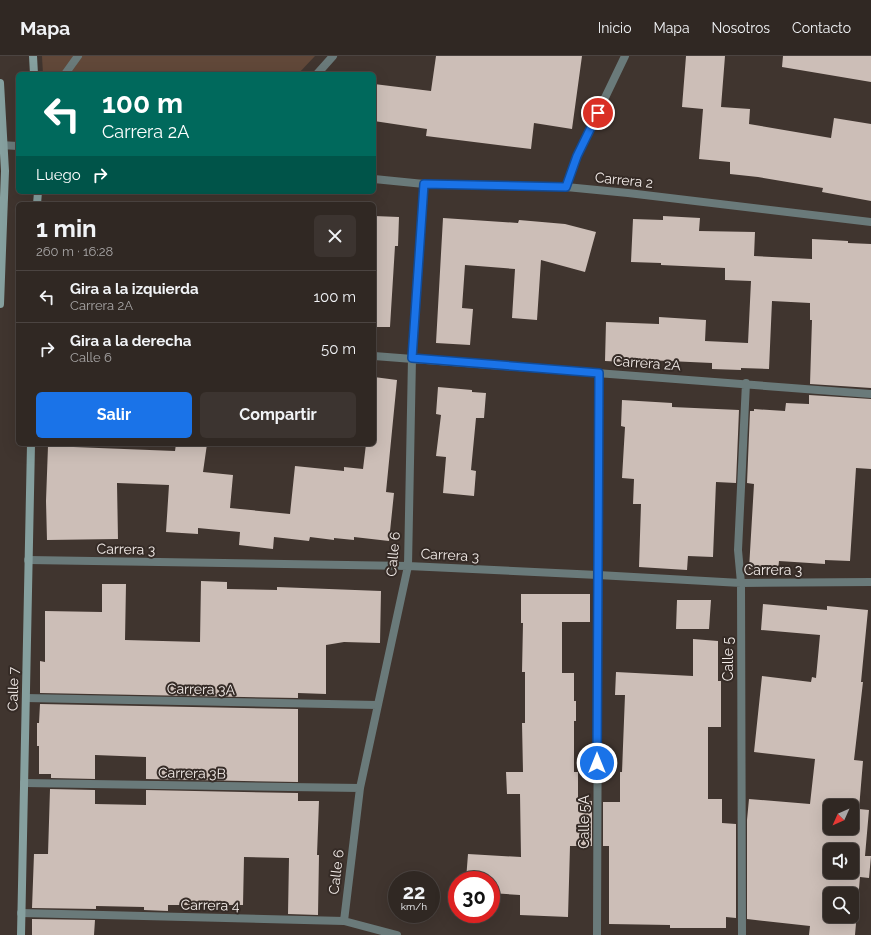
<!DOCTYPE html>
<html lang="es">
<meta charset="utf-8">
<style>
:root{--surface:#302823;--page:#3c3430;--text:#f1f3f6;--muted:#a8a6a6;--line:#4b4441;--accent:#1a73e8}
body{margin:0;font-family:Raleway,sans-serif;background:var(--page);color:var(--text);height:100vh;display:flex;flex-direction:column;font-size:15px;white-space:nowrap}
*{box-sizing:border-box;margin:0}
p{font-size:13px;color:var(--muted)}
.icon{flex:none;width:22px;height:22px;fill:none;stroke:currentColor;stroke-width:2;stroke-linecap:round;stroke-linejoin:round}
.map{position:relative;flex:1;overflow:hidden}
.details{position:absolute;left:16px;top:146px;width:360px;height:244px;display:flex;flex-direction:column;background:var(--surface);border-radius:6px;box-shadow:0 4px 16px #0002,0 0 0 1px var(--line)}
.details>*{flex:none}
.hud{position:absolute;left:16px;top:16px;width:360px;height:122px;border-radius:6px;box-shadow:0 4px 16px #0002,0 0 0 1px var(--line);background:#00695c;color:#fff;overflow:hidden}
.needle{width:26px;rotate:225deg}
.controls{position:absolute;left:823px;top:743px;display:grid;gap:8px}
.controls a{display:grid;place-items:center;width:36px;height:36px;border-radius:6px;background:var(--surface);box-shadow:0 4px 16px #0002,0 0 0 1px var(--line);font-size:20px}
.speed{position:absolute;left:388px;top:815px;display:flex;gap:8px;font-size:20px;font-weight:700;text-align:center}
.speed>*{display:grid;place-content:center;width:52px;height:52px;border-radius:50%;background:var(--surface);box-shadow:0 4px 16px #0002,0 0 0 1px var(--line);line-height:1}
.speed small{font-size:10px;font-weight:400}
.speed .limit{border:6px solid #d22;background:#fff;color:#111}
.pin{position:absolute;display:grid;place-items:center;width:34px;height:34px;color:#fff;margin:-17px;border:2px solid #fff;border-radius:50%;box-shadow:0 1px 4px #0007}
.me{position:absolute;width:44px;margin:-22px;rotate:0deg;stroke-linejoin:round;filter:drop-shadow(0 0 3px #0008)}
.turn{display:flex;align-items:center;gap:14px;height:84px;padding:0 20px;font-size:18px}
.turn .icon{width:52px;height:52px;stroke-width:2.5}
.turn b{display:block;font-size:28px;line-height:34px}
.then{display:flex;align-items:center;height:38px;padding:0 20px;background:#0003;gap:8px;font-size:15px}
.round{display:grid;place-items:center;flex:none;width:42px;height:42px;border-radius:6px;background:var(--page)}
.headline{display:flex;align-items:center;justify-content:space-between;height:68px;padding:0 20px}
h1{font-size:24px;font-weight:700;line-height:30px}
.cta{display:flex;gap:8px;margin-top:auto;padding:8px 20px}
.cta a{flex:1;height:46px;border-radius:6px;background:var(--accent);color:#fff;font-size:16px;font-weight:700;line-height:46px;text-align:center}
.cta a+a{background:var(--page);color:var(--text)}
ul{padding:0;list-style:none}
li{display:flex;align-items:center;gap:12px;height:52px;padding:0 20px;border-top:1px solid var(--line)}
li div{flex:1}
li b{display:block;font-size:15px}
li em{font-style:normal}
header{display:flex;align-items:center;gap:24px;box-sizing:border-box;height:56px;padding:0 20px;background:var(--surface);border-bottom:1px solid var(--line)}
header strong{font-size:19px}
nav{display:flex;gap:22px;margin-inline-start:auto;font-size:14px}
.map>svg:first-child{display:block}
.green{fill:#614839}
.building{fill:#ccbeb7;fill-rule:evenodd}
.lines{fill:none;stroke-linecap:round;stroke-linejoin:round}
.minor{stroke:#6a7a7a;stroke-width:8}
.secondary{stroke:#86a09f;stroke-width:8}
.route-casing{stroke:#114b97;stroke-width:10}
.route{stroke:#1a73e8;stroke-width:7}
.labels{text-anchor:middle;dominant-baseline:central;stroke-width:4;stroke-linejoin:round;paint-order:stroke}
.street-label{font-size:14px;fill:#f3ece9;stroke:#352b26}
</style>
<header>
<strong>Mapa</strong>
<nav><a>Inicio</a><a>Mapa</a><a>Nosotros</a><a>Contacto</a></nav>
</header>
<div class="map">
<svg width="871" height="879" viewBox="0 0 871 879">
<rect width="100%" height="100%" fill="#40352f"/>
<path class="green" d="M42,0H315L298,18H43Z"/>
<path class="building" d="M436,0H582L572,73L534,67L531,93L426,80L427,73L374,65V28L431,35Z
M686,0H725L721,51L750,53L749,68L831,82L834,62L871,68V145L822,136L823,132L758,121L730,118V106L699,103L703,53L682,51Z
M783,0H871V26L782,11Z
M374,160L399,161L398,190H395L390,271H374Z
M663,160L700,162L699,175L755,176L754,200L812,203V183L848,185V187L871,188V332L810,328L812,264H810V247L772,245L769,313L741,312V314L712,313V307L647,304L646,307L605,305L606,266L659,268V261L706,264L705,285L748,287L751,225L725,224V212L661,209V207L631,206L633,163L663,164Z
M443,162L518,167L519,164L565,168L596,176L585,216L541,204L537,264L512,262L515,213L465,209L462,252L473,253L470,289L436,287Z
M374,321L397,324L386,436L394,437L389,485L354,481V484L334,482V484L310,481L309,485L274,481L273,493L239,489L240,476L198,472V478L166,476L169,429L117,427L118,483L47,484L46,445L48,390L175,395L176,388H207L203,416L233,419L230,452L290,458L295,410L344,415V411L363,413L366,388H374Z
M438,331L472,334V336L486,337L484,362H476L471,414L476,415L474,440L443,437L446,401L436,400L441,359L436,358Z
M809,339L871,343V413L856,412L850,505L825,504V508L779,505L778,515L749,513L754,428L747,427L750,355H754V353L785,355L786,347L809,348Z
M622,344L672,347V351L739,354L736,427L716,426L713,501L688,500L687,514L639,511L641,448H633L634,423L622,422L625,371L621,370Z
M201,525L227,526V533L277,534V531L381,535L380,587L344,586L326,589V638L298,637V642L40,637V605L45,606V555L102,556V528H126L125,584L200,586Z
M521,538H590V566H562V617H574V645H576V665H574V716H578V742H579V745H592V790H570L568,861L520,859V839L491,837V824H466L468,798L521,801L520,738H507L506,716H523L522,667H525V616H522L523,567H521Z
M677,544H711L709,573H676Z
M763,548L827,554V550L868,554L861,626H863L854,704L863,705L859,753L869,754L865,800H871L869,822L860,821L855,879H809L810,870L747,863V764L749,743L810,748L815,703L754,696L762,620L811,626L812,621L816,622L820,579L761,574ZM830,750H852V772H830ZM830,794H852V816H830ZM830,838H852V860H830Z
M693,583L718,585V625H721V671H708V743H722V767L736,768V862L726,861V872H670V869L609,868V790H603V746H620V716H622L625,639H615L616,616L693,620Z
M40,648L298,653V726L146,723V701L95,699V723L51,722V718H39V690H37V667H39Z
M50,733L95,734V748L146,749V734L298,737V745H319L317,799H319L318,859L288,858L289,802L244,801L243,849H168V855L144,854V851L96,850V853L32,852L34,798H48Z
M32,863L95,864L94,879H32Z"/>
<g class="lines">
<path class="minor" d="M65,18L78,0
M317,18L333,0
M0,89L18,90
M374,123L424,128L566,131L628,137L871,166
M566,131L577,100L625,0
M374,300L871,338
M28,504L408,510L598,519L741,527L871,526
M26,642L377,649
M24,727L360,732
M21,857L344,865L397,879
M344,865L360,732L408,510L412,302L424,128
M597,879L599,317
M742,879L741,527L738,494L746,327"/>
<path class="secondary" d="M33,0L34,18
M0,27L5,115L0,248
M37,148L38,136
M21,879L31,388"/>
</g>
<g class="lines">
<defs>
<path id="route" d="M597,707L599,317L412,302L424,128L566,131L577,100L598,57"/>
</defs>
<use href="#route" class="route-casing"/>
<use href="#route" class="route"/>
</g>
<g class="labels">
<g class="street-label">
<text transform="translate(624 124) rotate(6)">Carrera 2</text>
<text transform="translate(647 307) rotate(4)">Carrera 2A</text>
<text transform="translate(126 493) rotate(1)">Carrera 3</text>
<text transform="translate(393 498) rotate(-85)">Calle 6</text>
<text transform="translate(450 499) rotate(3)">Carrera 3</text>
<text x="773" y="514">Carrera 3</text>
<text transform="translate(728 603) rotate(-90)">Calle 5</text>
<text transform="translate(13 633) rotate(-89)">Calle 7</text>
<text transform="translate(201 633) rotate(1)">Carrera 3A</text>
<text transform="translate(192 717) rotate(1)">Carrera 3B</text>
<text transform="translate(584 766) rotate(-90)">Calle 5A</text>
<text transform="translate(336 816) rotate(-83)">Calle 6</text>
<text transform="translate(210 849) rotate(1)">Carrera 4</text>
</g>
</g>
</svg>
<div class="controls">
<a><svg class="needle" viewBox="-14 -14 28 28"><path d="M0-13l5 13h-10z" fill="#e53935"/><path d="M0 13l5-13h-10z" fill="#a8a6a6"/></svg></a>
<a><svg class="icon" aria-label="sound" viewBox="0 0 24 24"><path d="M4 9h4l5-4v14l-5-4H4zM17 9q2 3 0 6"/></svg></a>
<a><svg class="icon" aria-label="search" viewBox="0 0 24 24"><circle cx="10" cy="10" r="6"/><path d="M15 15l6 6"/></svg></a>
</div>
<div class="speed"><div>22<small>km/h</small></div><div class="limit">30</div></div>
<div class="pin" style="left:598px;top:57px;background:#d93025"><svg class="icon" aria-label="arrive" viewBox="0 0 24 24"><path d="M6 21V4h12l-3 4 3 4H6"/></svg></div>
<svg class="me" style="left:597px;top:707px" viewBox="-20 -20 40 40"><circle r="17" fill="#1a73e8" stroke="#fff" stroke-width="3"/><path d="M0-11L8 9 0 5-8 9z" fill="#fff"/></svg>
<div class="hud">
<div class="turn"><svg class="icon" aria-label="left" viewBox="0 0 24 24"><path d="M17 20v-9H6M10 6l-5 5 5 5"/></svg><div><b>100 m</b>Carrera 2A</div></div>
<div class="then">Luego<svg class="icon" aria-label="right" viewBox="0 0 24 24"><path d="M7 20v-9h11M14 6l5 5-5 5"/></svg></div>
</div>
<section class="details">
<div class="headline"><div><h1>1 min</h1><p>260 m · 16:28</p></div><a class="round"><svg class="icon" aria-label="close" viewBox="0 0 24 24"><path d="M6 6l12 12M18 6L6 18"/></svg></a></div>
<ul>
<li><svg class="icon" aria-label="left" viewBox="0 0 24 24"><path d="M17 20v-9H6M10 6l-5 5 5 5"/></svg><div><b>Gira a la izquierda</b><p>Carrera 2A</p></div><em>100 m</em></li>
<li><svg class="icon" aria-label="right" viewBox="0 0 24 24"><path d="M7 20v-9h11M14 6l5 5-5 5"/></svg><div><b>Gira a la derecha</b><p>Calle 6</p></div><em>50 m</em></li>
</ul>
<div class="cta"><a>Salir</a><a>Compartir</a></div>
</section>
</div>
